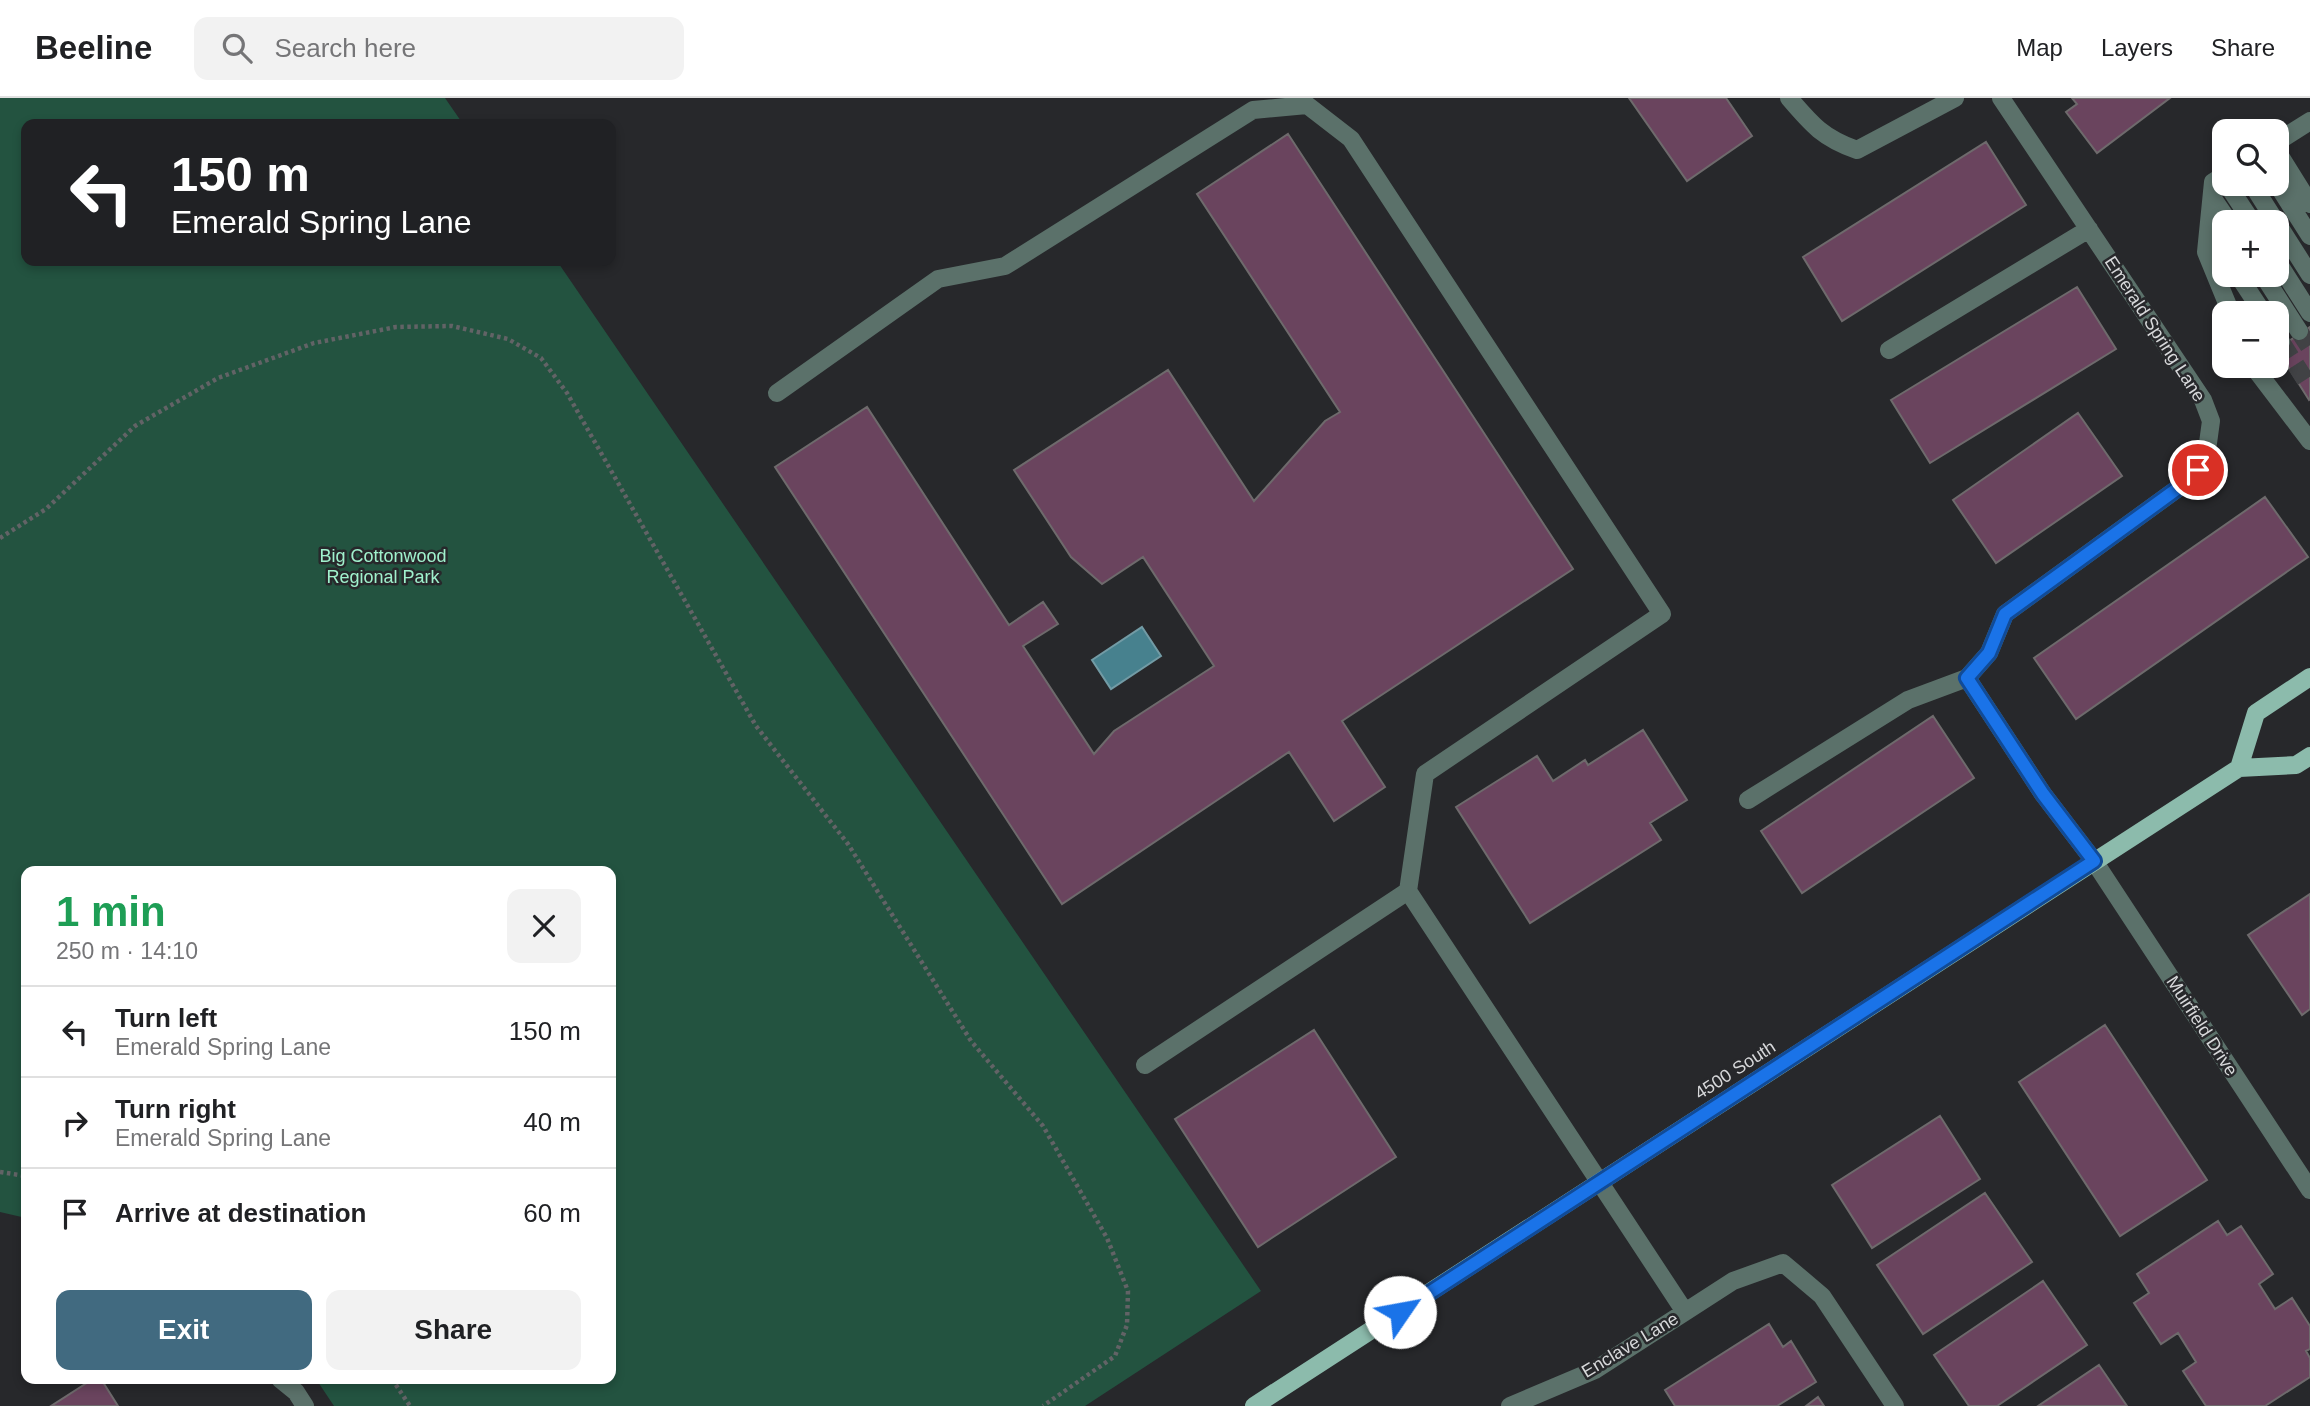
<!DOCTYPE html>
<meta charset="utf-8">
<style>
:root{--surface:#fff;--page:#f2f2f2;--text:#202124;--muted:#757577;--line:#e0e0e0;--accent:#416a80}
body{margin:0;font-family:Helvetica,sans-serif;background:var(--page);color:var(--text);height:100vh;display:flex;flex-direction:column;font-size:26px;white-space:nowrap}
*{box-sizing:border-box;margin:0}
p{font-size:23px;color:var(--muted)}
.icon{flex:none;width:38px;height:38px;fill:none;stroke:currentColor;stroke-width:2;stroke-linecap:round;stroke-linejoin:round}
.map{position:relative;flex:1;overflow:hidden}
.sheet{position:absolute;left:21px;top:768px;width:595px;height:518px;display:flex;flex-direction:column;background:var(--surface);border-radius:14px;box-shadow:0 4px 10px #0003}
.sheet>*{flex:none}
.banner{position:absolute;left:21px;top:21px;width:595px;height:147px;border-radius:14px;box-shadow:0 4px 10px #0003;background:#202124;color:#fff;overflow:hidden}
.controls{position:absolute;left:2212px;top:21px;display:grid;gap:14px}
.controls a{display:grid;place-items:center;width:77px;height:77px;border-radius:14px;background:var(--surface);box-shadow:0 4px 10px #0003;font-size:35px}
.pin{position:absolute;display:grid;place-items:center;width:60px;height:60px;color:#fff;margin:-30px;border:4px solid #fff;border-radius:50%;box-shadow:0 2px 7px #0007}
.me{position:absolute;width:77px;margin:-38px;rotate:57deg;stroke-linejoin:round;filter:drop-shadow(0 0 5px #0008)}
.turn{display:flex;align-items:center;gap:24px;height:147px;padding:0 35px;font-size:32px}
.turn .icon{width:91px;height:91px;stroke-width:2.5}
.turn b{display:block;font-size:49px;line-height:60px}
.round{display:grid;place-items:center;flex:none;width:74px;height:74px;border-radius:14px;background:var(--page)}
.head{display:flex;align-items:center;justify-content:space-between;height:119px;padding:0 35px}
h1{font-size:42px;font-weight:800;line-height:52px;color:#1e9e55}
.action{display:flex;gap:14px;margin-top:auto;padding:14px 35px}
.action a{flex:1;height:80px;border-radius:14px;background:var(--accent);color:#fff;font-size:28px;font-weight:800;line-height:80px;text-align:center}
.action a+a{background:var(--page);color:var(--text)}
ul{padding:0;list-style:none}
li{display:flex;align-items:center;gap:21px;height:91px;padding:0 35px;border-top:2px solid var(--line)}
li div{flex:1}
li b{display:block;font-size:26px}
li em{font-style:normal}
header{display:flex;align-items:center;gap:42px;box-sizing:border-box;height:98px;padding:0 35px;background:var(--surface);border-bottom:2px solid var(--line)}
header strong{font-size:33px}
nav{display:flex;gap:38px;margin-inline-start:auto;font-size:24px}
.search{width:490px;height:63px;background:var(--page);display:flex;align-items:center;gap:18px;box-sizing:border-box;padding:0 24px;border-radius:14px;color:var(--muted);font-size:26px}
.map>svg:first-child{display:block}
.green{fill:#235340}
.water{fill:#47818e;stroke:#729ba5;stroke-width:2}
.building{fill:#6a445e;stroke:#6e6a6c;stroke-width:2}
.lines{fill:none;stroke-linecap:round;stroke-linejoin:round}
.minor-tunnel{stroke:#414245;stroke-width:18;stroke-dasharray:18 9;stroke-linecap:butt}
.path{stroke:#626366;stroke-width:4.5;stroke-dasharray:3.5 3.5;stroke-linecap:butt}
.minor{stroke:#5b716a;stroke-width:18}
.major{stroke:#8cbbac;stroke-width:18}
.route-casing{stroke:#114b97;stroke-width:18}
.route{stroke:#1a73e8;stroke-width:12}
.labels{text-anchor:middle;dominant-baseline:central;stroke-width:5;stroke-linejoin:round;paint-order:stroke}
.street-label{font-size:18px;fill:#d7d8da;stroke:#27282b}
.park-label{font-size:18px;fill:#a0f1cd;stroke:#27282b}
</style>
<header>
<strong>Beeline</strong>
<div class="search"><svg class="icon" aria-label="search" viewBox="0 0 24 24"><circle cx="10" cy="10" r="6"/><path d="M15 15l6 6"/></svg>Search here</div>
<nav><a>Map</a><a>Layers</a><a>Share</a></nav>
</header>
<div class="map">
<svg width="2310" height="1308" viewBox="0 0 2310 1308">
<rect width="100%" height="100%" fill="#27282b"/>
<path class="green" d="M0,0H445L463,26H26V163H557L1261,1193L1085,1308H334L316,1281H611V774H26V1120L0,1114Z"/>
<path class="water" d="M1142,529L1161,558L1111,591L1092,562Z"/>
<path class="building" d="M1629,0H1726L1752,38L1687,83Z
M2072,0H2170L2097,55L2066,14L2077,6Z
M1288,36L1573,471L1342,623L1385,689L1334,723L1289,654L1062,806L775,369L867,309L1009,527L1043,504L1058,526L1023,548L1094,656L1114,633L1214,568L1143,459L1102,486L1071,459L1014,372L1168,272L1254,403L1325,323L1340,314L1197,96Z
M1986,44L2026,107L1842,223L1803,159Z
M2077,189L2116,251L1930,365L1891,302Z
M2310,229V301L2309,302L2277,251Z
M2078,315L2122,378L1996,465L1953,402Z
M2265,399L2308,459L2076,621L2034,560Z
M1933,618L1974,680L1802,795L1761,733Z
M1643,632L1687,702L1650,725L1661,742L1530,825L1456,709L1537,658L1553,683L1585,662L1588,667Z
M2310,796V911L2302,917L2248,837Z
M2105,927L2207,1082L2120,1138L2019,984Z
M1314,932L1396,1059L1258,1149L1175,1021Z
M1940,1018L1980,1081L1872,1150L1832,1087Z
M1985,1095L2032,1164L1923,1236L1877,1167Z
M2218,1123L2227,1137L2241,1128L2273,1176L2259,1186L2275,1211L2292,1200L2310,1228V1251L2306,1253L2310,1260V1279L2265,1308H2206L2183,1273L2196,1264L2178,1235L2161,1246L2134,1205L2149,1195L2137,1176Z
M2043,1183L2087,1247L1997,1308H1969L1934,1257Z
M1769,1226L1783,1249L1791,1243L1816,1284L1777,1308H1675L1665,1292Z
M2099,1267L2127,1308H2038Z
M93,1281H101L118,1308H51Z
M1818,1299L1824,1308H1806Z"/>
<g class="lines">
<path class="minor-tunnel" d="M2299,233L2310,250
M2281,244L2310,289"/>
<path class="path" d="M0,440L46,411L135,328L218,280L314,245L396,229L452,228L508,241L541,260L567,295L756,628L848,746L971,943L1043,1028L1107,1140L1128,1193L1127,1227L1115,1258L1043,1308
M0,1074L26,1078
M392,1281L410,1308"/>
<path class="minor" d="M1789,0C1812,27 1823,40 1857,52L1955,0
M2001,0L2203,302L2211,323L2208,345L2198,372L2181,388L2005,516L1989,555L1967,580L2043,696L2094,763L2310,1092
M2277,44L2310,23
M2277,53L2310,106
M2224,77L2213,84L2206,154L2231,215
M2227,86L2252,124
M2252,86L2276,124
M2277,86L2310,138
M2212,99L2229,124
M2277,125L2310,177
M2209,132L2224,156
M2277,163L2310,215
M2238,177L2263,215
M2263,177L2299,233
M2277,237L2281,244
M1889,252L2089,131
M2253,268L2310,343
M777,295L938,181L1005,168L1253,12L1307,7L1351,41L1662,516L1425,676L1408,793L1685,1214L1595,1272L1510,1308
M1748,702L1908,602L1967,580
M1145,967L1408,793
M1685,1214L1733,1183L1783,1165L1822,1198L1895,1308
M280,1281L296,1294L305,1308"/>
<path class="major" d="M2239,670L2256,615L2310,579
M1254,1308L2239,670L2296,667L2310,658"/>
</g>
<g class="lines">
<defs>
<path id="route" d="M1400,1214L2094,763L2043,696L1967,580L1989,555L2005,516L2181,388L2198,372"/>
</defs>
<use href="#route" class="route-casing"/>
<use href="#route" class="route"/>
</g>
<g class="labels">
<g class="street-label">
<text transform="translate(2155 231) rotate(57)">Emerald Spring Lane</text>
<text transform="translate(2202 928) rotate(57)">Muirfield Drive</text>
<text transform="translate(1735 972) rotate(-33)">4500 South</text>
<text transform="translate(1630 1247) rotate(-31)">Enclave Lane</text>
</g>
<g class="park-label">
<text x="383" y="458">Big Cottonwood<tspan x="383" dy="21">Regional Park</tspan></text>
</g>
</g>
</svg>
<div class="controls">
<a><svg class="icon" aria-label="search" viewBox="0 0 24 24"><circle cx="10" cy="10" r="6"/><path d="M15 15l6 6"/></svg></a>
<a>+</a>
<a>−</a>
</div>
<div class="pin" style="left:2198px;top:372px;background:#d93025"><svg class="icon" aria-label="arrive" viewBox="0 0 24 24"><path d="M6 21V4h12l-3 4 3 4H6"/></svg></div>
<svg class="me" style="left:1400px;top:1214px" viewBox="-20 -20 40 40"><circle r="19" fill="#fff"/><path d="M0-13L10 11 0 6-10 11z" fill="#1a73e8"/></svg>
<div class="banner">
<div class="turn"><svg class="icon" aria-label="left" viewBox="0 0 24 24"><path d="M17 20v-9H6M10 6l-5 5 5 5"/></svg><div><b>150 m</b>Emerald Spring Lane</div></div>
</div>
<section class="sheet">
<div class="head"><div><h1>1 min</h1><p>250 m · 14:10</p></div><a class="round"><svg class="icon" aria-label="close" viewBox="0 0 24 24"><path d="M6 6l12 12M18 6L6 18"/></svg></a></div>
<ul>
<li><svg class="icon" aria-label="left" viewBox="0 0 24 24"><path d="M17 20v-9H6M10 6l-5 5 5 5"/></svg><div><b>Turn left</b><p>Emerald Spring Lane</p></div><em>150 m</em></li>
<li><svg class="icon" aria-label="right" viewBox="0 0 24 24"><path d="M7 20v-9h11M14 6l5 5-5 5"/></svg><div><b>Turn right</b><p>Emerald Spring Lane</p></div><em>40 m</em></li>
<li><svg class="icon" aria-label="arrive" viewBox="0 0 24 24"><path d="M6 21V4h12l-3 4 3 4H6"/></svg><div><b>Arrive at destination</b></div><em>60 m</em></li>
</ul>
<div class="action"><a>Exit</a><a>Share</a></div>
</section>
</div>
